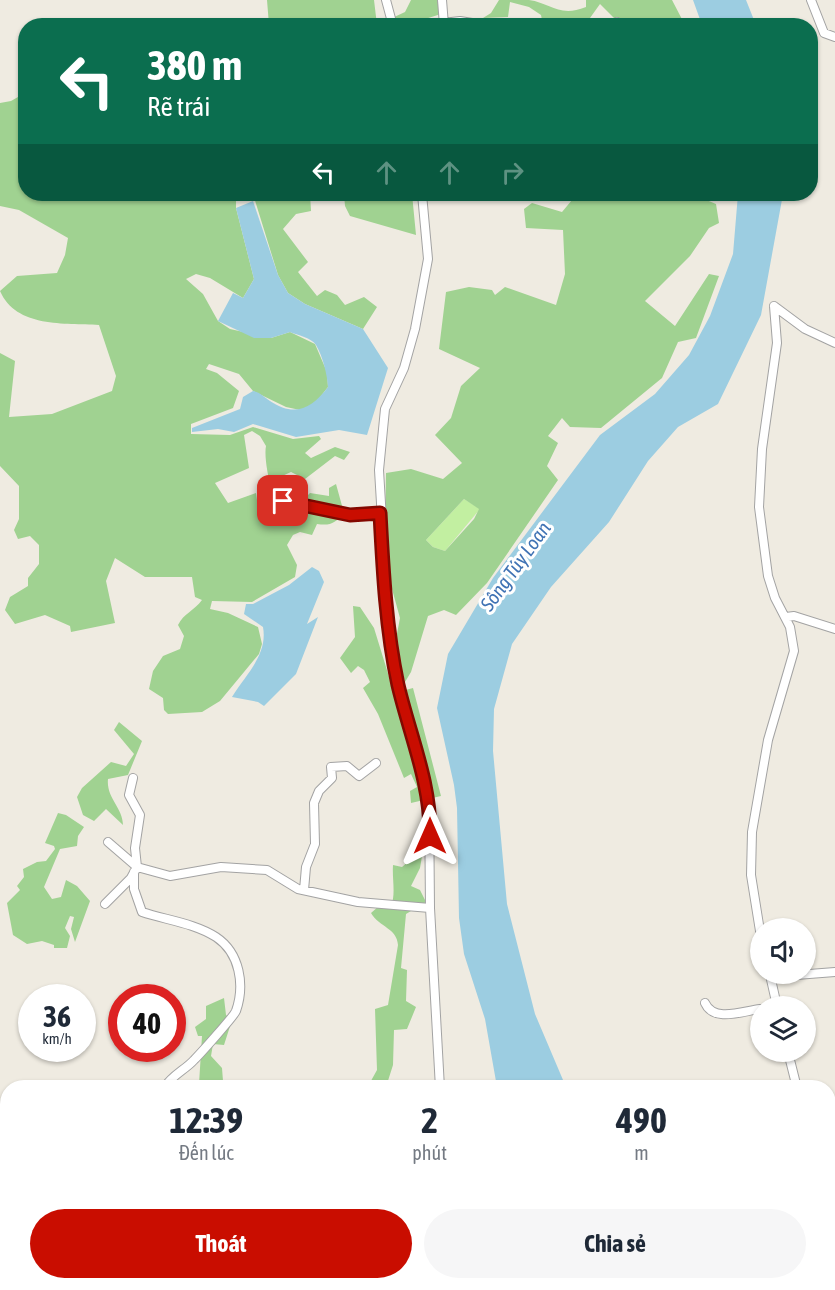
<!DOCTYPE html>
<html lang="vi">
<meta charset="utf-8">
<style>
:root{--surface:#fff;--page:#f6f6f7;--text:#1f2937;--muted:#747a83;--accent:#c90d00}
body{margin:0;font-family:"Asap Condensed",sans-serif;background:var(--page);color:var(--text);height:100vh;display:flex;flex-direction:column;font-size:22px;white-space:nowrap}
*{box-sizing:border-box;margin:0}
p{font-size:20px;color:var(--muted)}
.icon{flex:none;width:33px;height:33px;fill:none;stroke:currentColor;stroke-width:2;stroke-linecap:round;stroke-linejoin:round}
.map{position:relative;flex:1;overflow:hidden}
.side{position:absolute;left:0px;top:1080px;width:836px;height:210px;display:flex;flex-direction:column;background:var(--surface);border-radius:24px 24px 0 0;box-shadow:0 2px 4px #0004}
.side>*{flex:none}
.top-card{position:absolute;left:18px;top:18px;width:800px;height:183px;border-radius:24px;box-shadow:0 2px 4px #0004;background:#0b6e4f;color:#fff;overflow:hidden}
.controls{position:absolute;left:750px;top:918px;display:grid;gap:12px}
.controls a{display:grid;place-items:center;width:66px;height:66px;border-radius:50%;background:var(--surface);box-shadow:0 2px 4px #0004;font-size:30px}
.speed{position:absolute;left:18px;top:984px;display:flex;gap:12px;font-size:30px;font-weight:700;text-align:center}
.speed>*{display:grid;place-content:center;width:78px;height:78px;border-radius:50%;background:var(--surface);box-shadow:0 2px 4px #0004;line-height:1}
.speed small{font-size:15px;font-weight:400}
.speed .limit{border:9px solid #d22;background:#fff;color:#111}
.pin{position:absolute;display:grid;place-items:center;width:51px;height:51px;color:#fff;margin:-26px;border-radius:12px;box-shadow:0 3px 9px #0006}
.me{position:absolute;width:66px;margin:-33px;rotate:0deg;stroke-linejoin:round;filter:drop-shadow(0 0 4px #0008)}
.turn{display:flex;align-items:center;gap:21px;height:126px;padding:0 30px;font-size:27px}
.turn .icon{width:78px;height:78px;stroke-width:2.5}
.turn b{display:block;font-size:42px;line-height:51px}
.lanes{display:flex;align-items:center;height:57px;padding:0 30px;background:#0003;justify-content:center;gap:30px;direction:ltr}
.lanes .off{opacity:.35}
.eta{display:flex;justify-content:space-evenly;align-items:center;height:102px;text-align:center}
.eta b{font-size:36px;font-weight:700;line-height:42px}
.action{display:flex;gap:12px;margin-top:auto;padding:12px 30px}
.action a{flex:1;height:69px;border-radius:36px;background:var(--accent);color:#fff;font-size:24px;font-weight:700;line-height:69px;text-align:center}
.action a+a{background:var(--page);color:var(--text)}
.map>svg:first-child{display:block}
.grass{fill:#c2efa1}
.forest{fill:#a0d291;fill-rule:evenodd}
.water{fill:#9ccde1}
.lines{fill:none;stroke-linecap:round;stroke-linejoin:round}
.minor-casing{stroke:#a3a3a3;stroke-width:10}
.minor{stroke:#fff;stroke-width:8}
.route-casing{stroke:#830800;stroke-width:15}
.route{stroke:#c90d00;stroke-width:10}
.labels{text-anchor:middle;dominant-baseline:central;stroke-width:6;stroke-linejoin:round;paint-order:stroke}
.water-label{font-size:20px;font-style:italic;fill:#4073b4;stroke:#fff}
</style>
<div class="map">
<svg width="835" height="1290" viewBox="0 0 835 1290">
<rect width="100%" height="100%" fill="#efebe1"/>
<path class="grass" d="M464,499L480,509L445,551L433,547L426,540Z"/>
<path class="forest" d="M267,0H374L377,25L405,12L411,0H440L441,14L406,25H269Z
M499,0C509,0 520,0 529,0C551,3 559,18 586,7V0H672L685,25H641L635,20L619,23L600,4L585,25H543L541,15L529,7L510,2L508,17L483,18L491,13Z
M25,93L26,194H236V208L254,279L243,298L210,278L196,274L186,279L203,294L218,321L230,329L271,338L290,332L315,344L327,372L328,387L314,405L300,410L286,407L253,391L239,374L209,364L206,369L217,373L239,391L233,408L191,424V434L230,435L253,427L293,439L319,436L321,439L305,453L311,458L335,447L350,452L344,460L335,456L305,479L291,472L280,477L271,487C268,477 264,456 266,446L260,436L252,431L244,435L249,468L215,483L228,503L256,493L257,500L282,496L306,504L305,498L310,493L329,496V488L336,484L344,513C335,523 331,526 317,524L312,535L300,532L293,535L287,545L297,565L295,577L252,602L212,601L210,609L228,613L258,627L262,644L259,654L220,701L202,712L168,714L164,710L163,698L149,689L153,671L163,656L180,649L184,636L178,625C184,613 194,611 202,600L195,597L192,577H145L115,558L106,581L115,623L71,632L70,626L45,615L15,624L5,610L10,597L28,586V578L39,564V545L30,536L18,539L14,530L19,519V486L0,466V353L15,361L9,417L52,414L112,391L116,376L99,325C65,323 16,328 0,291L17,276L57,273L65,255L68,238L19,210L0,206V103L11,101Z
M253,194H310L311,211L296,214L283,229L308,262L298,272L317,296L325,290L337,295L345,305L364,297L377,307L363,329L305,304L288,293L278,275Z
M344,194H412L416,235L350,216L345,206Z
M577,194H692L716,204L719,223L709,228L690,256L645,301L675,326L709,274L719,276L696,338L678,342L662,378L601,428L570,427L562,418L548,436L558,443L547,466L558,480L487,583L456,615L444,610L428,616L411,672L405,682L395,644L400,618L392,589L385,540L386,473L411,469L443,479L462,463L435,435L451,418L461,386L480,368L439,349L446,292L469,287L492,290L495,295L505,287L556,305L565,274L563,230L526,228L524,209L532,203L562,212ZM464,499L479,509L474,519L445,551L433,547L426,540Z
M353,606L360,607L374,628L394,693L413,688L441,796L411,803L410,791L417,787L411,774L404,778L378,714L363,688L370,682L364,670L358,666L351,673L340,658L355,637Z
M119,722L142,741L128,775L108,779C106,798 123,808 123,825L106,809L94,821L83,815L77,797L82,788L111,762L126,766L134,754L114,730Z
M58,813L66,815L84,827L78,836L77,846L60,849L44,887L52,899L61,897L66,880L77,886L90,901L75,942L71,929L74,917L70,916L65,928L70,936L67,948H54V945L42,941L27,944L13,935L7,903L20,890L17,886L24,877L23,869L37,862L46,861L55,849L54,846L45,843Z
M418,853L422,856L420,868L411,886L420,890L426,902L406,914L401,968L407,970L406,1001L416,1007L407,1029L394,1030L393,1065L386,1087L367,1088L377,1070L375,1009L388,1005L398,945C397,928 379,927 371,913L379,906L391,907C396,893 392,880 393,865L402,867Z
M224,998L226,1015L232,1020L224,1045L213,1044L211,1056L222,1068L223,1081L216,1087L199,1084L202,1036H198L195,1027L206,1019V1006Z
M140,1283H191L196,1289L216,1283H263L257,1290H133Z
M320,1283H356L363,1290H281L289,1283L307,1286Z
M471,1283H539L542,1290H469Z"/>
<path class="water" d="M693,0H746L756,25H702Z
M738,194H783L761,315L718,404L678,427L648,461L609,522L551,587L512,644L494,709L493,751L507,904L535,1014L566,1087H497L485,1019L464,954L459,918L457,808L454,785L437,708L448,654L493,578L600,435L655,394L689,355L710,316L733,254Z
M253,201L278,275L288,293L305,304L363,329L388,368L367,435L339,430L296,437L253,424L234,432L218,429L192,432V428L240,409L243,397L253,391C260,392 264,397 270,401C295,418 312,408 328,387C327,374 323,357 316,345C312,338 297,335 290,332L271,338H254L218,321L233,293L243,298L254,279L236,208Z
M312,567L319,571L324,582L307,624L318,617L296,674L264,706L258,702L232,697C246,674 268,655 263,627L244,614L246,604H253L289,585Z
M565,1283V1282L640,1283L639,1290H567Z"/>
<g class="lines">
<defs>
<path id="minor" d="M386,0L393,26
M442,0L444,25
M811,0L824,33L835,37
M443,23L460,21L490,26
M614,26L617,22
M422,194L428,259L415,329L404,368L385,409L379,470L389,636L401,697L429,799L430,908L440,1088
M774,306L805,329L835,343
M283,501L350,515L380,513
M786,617L794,616L835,629
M108,842L137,867L170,876L221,867L267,870L298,889L358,902L430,908
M134,872V889L142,912C166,920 194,923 216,937C240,953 245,985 236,1011C234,1016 201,1053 194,1060C185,1070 172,1075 164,1088
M304,890L306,867L315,844L314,803L319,791L332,778L331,767L347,766L359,776L376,763
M105,904L131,878L137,867L135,848L140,815L129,795L133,778
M760,931L751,875L752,832L768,740L794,651L790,627L775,598L768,576L759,507L762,449L777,343L774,306
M770,975L777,1006
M771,977L835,972
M705,1003C714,1023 743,1011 760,1009
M788,1052L797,1088
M0,1115L8,1117
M828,1162H835
M411,1290L412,1282
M796,1290L798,1282"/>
</defs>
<use href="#minor" class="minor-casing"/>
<use href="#minor" class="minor"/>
</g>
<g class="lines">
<defs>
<path id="route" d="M283,501L350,515L380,513C383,571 386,629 398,685C410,736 431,783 430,836"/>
</defs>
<use href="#route" class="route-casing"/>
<use href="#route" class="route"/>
</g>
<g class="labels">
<g class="water-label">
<text transform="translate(515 566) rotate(-54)">Sông Túy Loan</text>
</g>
</g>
</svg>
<div class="controls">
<a><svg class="icon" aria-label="sound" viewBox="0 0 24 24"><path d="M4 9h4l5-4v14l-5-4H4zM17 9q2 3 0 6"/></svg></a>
<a><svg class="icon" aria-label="layers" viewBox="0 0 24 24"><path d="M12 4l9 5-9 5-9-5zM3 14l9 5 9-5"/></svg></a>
</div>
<div class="speed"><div>36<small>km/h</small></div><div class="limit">40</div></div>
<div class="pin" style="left:283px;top:501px;background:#d93025"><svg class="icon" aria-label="arrive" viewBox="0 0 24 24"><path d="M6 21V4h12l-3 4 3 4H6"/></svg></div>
<svg class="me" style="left:430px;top:836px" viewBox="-20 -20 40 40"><path d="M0-17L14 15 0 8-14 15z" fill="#c90d00" stroke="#fff" stroke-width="4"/></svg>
<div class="top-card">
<div class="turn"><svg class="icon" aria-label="left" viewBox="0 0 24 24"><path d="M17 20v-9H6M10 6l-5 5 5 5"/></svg><div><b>380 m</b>Rẽ trái</div></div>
<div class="lanes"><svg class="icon" aria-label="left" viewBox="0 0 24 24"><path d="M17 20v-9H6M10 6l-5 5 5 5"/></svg><svg class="icon off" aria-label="ahead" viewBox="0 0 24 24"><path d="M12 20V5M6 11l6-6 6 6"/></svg><svg class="icon off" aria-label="ahead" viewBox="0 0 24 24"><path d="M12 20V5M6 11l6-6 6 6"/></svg><svg class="icon off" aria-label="right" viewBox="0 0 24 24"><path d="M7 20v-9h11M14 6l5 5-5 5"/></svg></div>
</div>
<section class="side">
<div class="eta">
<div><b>12:39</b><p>Đến lúc</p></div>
<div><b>2</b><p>phút</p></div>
<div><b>490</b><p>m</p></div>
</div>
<div class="action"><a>Thoát</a><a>Chia sẻ</a></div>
</section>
</div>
